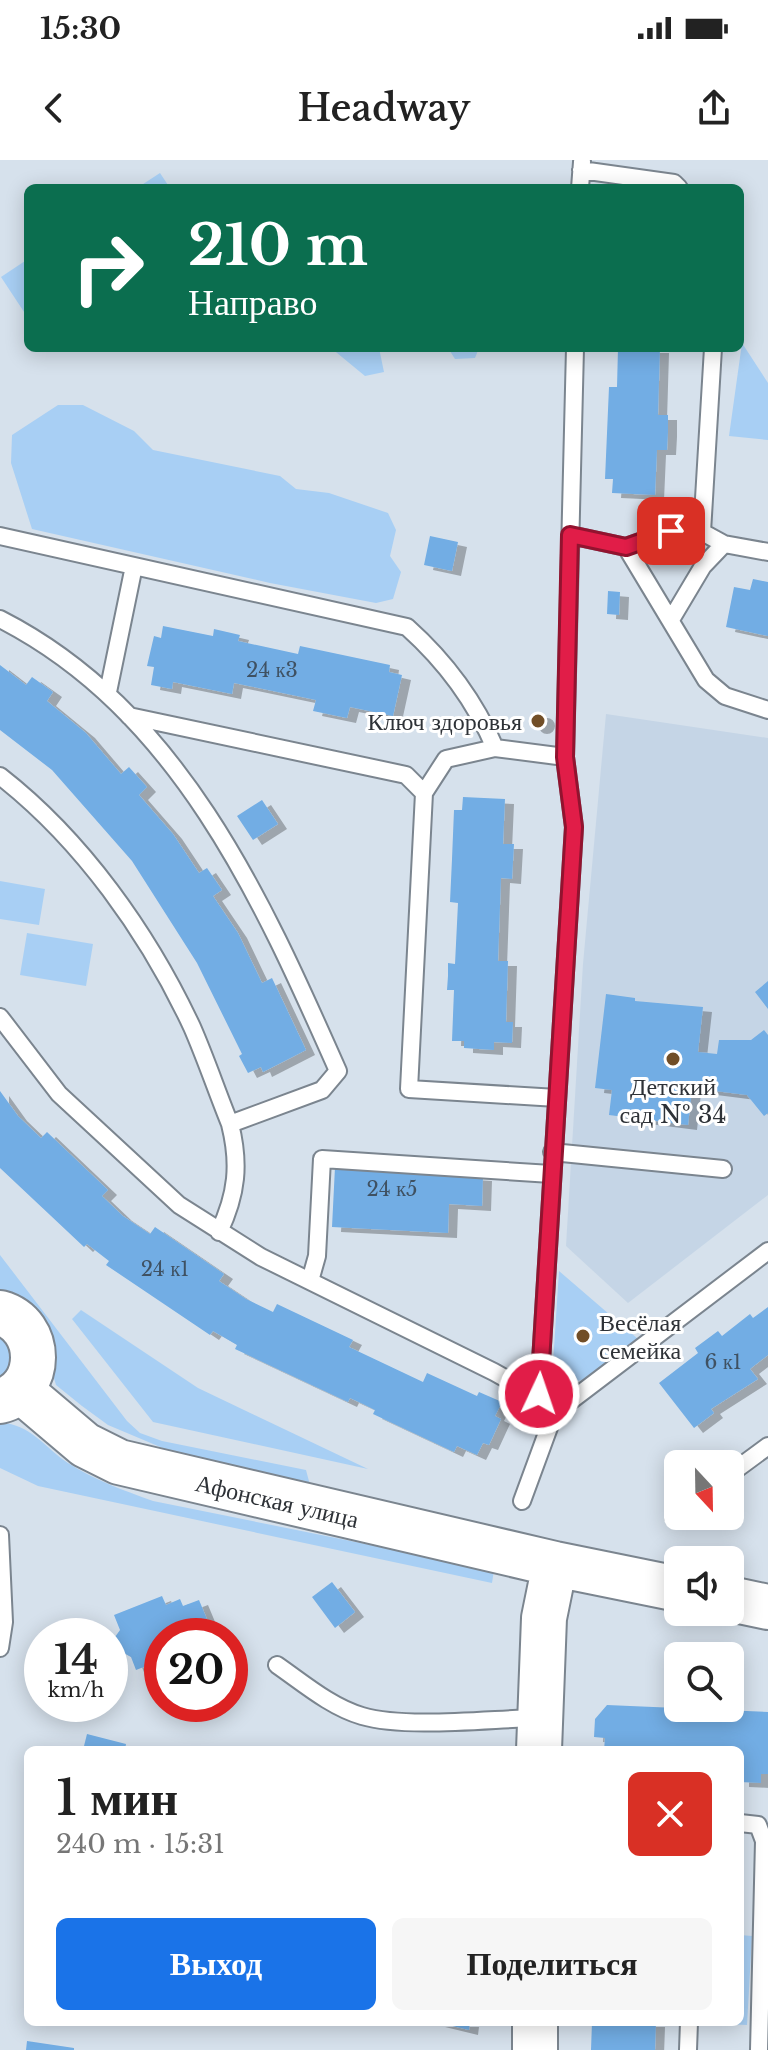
<!DOCTYPE html>
<html lang="ru">
<meta charset="utf-8">
<style>
:root{--surface:#fff;--page:#f6f6f6;--text:#222;--muted:#767676;--accent:#1a73e8}
body{margin:0;font-family:"Libre Baskerville",serif;background:var(--page);color:var(--text);height:100vh;display:flex;flex-direction:column;font-size:30px;white-space:nowrap}
*{box-sizing:border-box;margin:0}
p{font-size:26px;color:var(--muted)}
.icon{flex:none;width:44px;height:44px;fill:none;stroke:currentColor;stroke-width:2;stroke-linecap:round;stroke-linejoin:round}
.map{position:relative;flex:1;overflow:hidden}
.sheet{position:absolute;left:24px;top:1586px;width:720px;height:280px;display:flex;flex-direction:column;background:var(--surface);border-radius:12px;box-shadow:0 4px 20px #0003}
.sheet>*{flex:none}
.hud{position:absolute;left:24px;top:24px;width:720px;height:168px;border-radius:12px;box-shadow:0 4px 20px #0003;background:#0b6e4f;color:#fff;overflow:hidden}
.needle{width:52px;rotate:158deg}
.buttons{position:absolute;left:664px;top:1290px;display:grid;gap:16px}
.buttons a{display:grid;place-items:center;width:80px;height:80px;border-radius:12px;background:var(--surface);box-shadow:0 4px 20px #0003;font-size:40px}
.speed{position:absolute;left:24px;top:1458px;display:flex;gap:16px;font-size:40px;font-weight:700;text-align:center}
.speed>*{display:grid;place-content:center;width:104px;height:104px;border-radius:50%;background:var(--surface);box-shadow:0 4px 20px #0003;line-height:1}
.speed small{font-size:20px;font-weight:400}
.speed .limit{border:12px solid #d22;background:#fff;color:#111}
.pin{position:absolute;display:grid;place-items:center;width:68px;height:68px;color:#fff;margin:-34px;border-radius:16px;box-shadow:0 4px 12px #0006}
.me{position:absolute;width:88px;margin:-44px;rotate:3deg;stroke-linejoin:round;filter:drop-shadow(0 0 6px #0008)}
.turn{display:flex;align-items:center;gap:28px;height:168px;padding:0 32px;font-size:36px}
.turn .icon{width:104px;height:104px;stroke-width:2.5}
.turn b{display:block;font-size:56px;line-height:68px}
.round{display:grid;place-items:center;flex:none;width:84px;height:84px;border-radius:12px;background:var(--page)}
.summary{display:flex;align-items:center;justify-content:space-between;height:136px;padding:0 32px}
h1{font-size:48px;font-weight:600;line-height:60px}
.action{display:flex;gap:16px;margin-top:auto;padding:16px 32px}
.action a{flex:1;height:92px;border-radius:12px;background:var(--accent);color:#fff;font-size:32px;font-weight:600;line-height:92px;text-align:center}
.action a+a{background:var(--page);color:var(--text)}
.status{display:flex;justify-content:space-between;align-items:center;height:56px;padding:0 40px;background:var(--surface);direction:ltr}
.status svg{height:22px;fill:currentColor}
header{display:flex;justify-content:space-between;align-items:center;height:104px;padding:0 32px;background:var(--surface);font-size:36px;font-weight:600}
.map>svg:first-child{display:block}
.built{fill:#c5d5e6}
.green{fill:#a8cff4}
.building{fill:#72ade4;filter:url(#shadow)}
.lines{fill:none;stroke-linecap:round;stroke-linejoin:round}
.lane-casing{stroke:#7b858f;stroke-width:20}
.secondary-casing{stroke:#7b858f;stroke-width:48}
.lane{stroke:#fff;stroke-width:16}
.secondary{stroke:#fff;stroke-width:44}
.route-casing{stroke:#92132f;stroke-width:20}
.route{stroke:#e11d48;stroke-width:14}
.poi-dot{fill:#714e27;stroke:#fff;stroke-width:3}
.labels{text-anchor:middle;dominant-baseline:central;stroke-width:6;stroke-linejoin:round;paint-order:stroke}
.number-label{font-size:20px;fill:#3f5162}
.poi-label{font-size:24px;fill:#2e3237;stroke:#fff;text-anchor:end}
.street-label{font-size:24px;fill:#2e3237;stroke:#fff}
</style>
<div class="status"><b>15:30</b><svg viewBox="0 0 49 12"><path d="M0 12V9h3v3zM5 12V6h3v6zM10 12V3h3v9zM15 12V0h3v12zM26 1h20v11H26zM47 4h2v5h-2z"/></svg></div>
<header><svg class="icon" aria-label="back" viewBox="0 0 24 24"><path d="M15 5l-7 7 7 7"/></svg>Headway<svg class="icon" aria-label="share" viewBox="0 0 24 24"><path d="M12 15V3M7 8l5-5 5 5M5 13v7h14v-7"/></svg></header>
<div class="map">
<svg width="768" height="1890" viewBox="0 0 768 1890">
<defs>
<filter id="shadow"><feDropShadow dx="9" dy="5" stdDeviation="0" flood-color="#0004"/></filter>
</defs>
<rect width="100%" height="100%" fill="#d6e1ec"/>
<path class="built" d="M606,554L768,578V1035L628,1143L566,1086L583,804Z"/>
<path class="green" d="M160,13L170,28H137Z
M28,99V158L1,117Z
M742,183L768,223V280L729,276Z
M331,188H379L384,212L365,216Z
M448,188H479L475,198L455,199Z
M58,245H83L134,271L153,290L280,316L296,329L329,333L388,353L396,370L390,396L401,412L393,439L376,443L270,423L32,369L11,303L12,275Z
M0,721L45,729L39,765L0,759Z
M27,773L93,784L86,826L20,815Z
M0,1095L127,1261L140,1273L162,1281L306,1310L310,1325L165,1289L108,1265L82,1246L56,1225L51,1208L0,1136Z
M559,1111L638,1179L585,1220L565,1222L553,1204Z
M81,1150L198,1228L368,1309L153,1262L72,1159Z
M0,1171L17,1202L0,1224Z
M0,1263C30,1263 45,1288 68,1303C94,1320 123,1330 153,1341L494,1410L492,1423L38,1326L0,1308Z
M740,1775L752,1776L747,1865L704,1863L740,1862Z"/>
<path class="building" d="M618,188H660L658,255H668V272L667,290H657L655,335L612,333L613,319H605L609,227H617Z
M430,376L458,382L452,411L424,405Z
M753,419L768,422V476L726,467L734,427L750,430Z
M608,431L620,432L619,455L607,454Z
M163,466L213,476L214,469L240,475L238,481L298,494L300,486L390,505L389,512L402,515L393,556L350,547L347,558L313,551L316,540L234,523L232,534L173,522L172,529L151,525L154,507L147,506L154,476L161,478Z
M0,505L26,525L32,517L53,532L47,541L86,573L121,614L129,607L147,627L139,635L173,674L199,713L207,708L222,730L213,736L238,773L262,823L272,818L306,890L263,912L261,907L248,913L239,896L242,894L197,803L132,701L52,610L0,570Z
M530 561a8 8 0 1 1 16 0a8 8 0 1 1-16 0Z
M463,637L505,639L503,684H514L512,719L501,718L498,801H508L506,862H513L512,883L494,882V890L464,888V881H452L454,830H447L448,816V803L455,804L458,743L450,742L452,699L454,650H462Z
M262,640L278,664L253,680L237,656Z
M768,821V849L755,832Z
M606,834L635,838V841L703,847L698,892L717,894L719,880H751L764,870L768,875V953L764,956L747,935L692,928L688,965L609,955L612,930L595,928Z
M0,931L18,956L41,978L47,972L108,1030L102,1036L123,1056L150,1074L155,1067L224,1114L219,1121L246,1139L273,1152L277,1144L353,1180L349,1187L423,1222L427,1213L477,1236L479,1232L502,1242L495,1256L501,1259L489,1285L483,1283L477,1295L457,1286L454,1292L373,1254L375,1250L363,1244L350,1238L348,1242L235,1189L237,1185L213,1171L210,1175L106,1105L109,1101L87,1084L84,1087L0,1008Z
M335,1007L483,1016L482,1046L449,1044L448,1073L332,1067Z
M768,1147V1195L750,1209L758,1219L711,1249L714,1253L694,1268L659,1223L698,1193L695,1188L718,1171L722,1176L750,1154L753,1158Z
M332,1422L355,1452L335,1468L312,1437Z
M162,1436L166,1445L180,1439L183,1446L199,1440L209,1464L193,1471L195,1476H162V1500L136,1510L131,1497L115,1488V1477L120,1470L114,1455Z
M607,1545L768,1552V1614H761V1623L740,1622V1590H604L605,1578L594,1577L595,1559Z
M87,1574L126,1584L125,1590H83Z
M436,1862H470L469,1870Z
M592,1862H656L655,1890H591Z
M27,1881L74,1888V1890H26Z"/>
<g class="lines">
<defs>
<path id="lane" d="M581,10L674,23L679,28
M580,28L582,2
M702,372L713,188
M570,375L626,387L671,371L702,372L724,384L768,392
M0,376L407,467C445,501 475,541 495,588
M626,387L706,520L725,536L768,550
M672,458L703,406L724,384
M0,459C178,550 261,737 338,911L322,930L230,964C240,1004 237,1034 219,1072
M108,532L134,406
M129,556L406,615L424,633
M0,616C82,680 148,773 192,867C206,899 217,932 230,964
M0,857L59,934L179,1045L261,1097L494,1212L560,1249
M557,938L409,929L424,633L446,599L495,588L565,597
M552,992L723,1009
M310,1121L317,1096L322,999L551,1014
M539,1234L574,667L565,597L575,188
M730,1314L768,1286
M522,1341L551,1262L560,1249L768,1091
M674,1357L678,1353
M0,1375L4,1462L0,1488
M277,1505C303,1523 331,1547 362,1556C407,1569 489,1559 537,1558
M740,1663L758,1665L764,1681L759,1890
M688,1890L689,1862"/>
<path id="secondary" d="M0,1153C44,1165 44,1230 0,1241
M20,1230L85,1285L119,1302L555,1404L678,1429
M730,1439L768,1447
M539,1590L544,1458L555,1404
M535,1890V1862"/>
</defs>
<use href="#lane" class="lane-casing"/>
<use href="#secondary" class="secondary-casing"/>
<use href="#lane" class="lane"/>
<use href="#secondary" class="secondary"/>
</g>
<g class="lines">
<defs>
<path id="route" d="M539,1234L574,667L565,597L570,375L626,387L671,371"/>
</defs>
<use href="#route" class="route-casing"/>
<use href="#route" class="route"/>
</g>
<g class="poi-dot">
<circle cx="538" cy="561" r="8"/>
<circle cx="673" cy="899" r="8"/>
<circle cx="583" cy="1176" r="8"/>
</g>
<g class="labels">
<g class="number-label">
<text x="272" y="510">24 к3</text>
<text x="392" y="1029">24 к5</text>
<text x="165" y="1109">24 к1</text>
<text x="723" y="1202">6 к1</text>
</g>
<g class="poi-label">
<text x="522" y="561">Ключ здоровья</text>
<text x="673" y="926" text-anchor="middle">Детский<tspan x="673" dy="28">сад № 34</tspan></text>
<text x="599" y="1162" text-anchor="start">Весёлая<tspan x="599" dy="28">семейка</tspan></text>
</g>
<g class="street-label">
<text transform="translate(277 1341) rotate(13)">Афонская улица</text>
</g>
</g>
</svg>
<div class="buttons">
<a><svg class="needle" viewBox="-14 -14 28 28"><path d="M0-13l5 13h-10z" fill="#e53935"/><path d="M0 13l5-13h-10z" fill="#767676"/></svg></a>
<a><svg class="icon" aria-label="sound" viewBox="0 0 24 24"><path d="M4 9h4l5-4v14l-5-4H4zM17 9q2 3 0 6"/></svg></a>
<a><svg class="icon" aria-label="search" viewBox="0 0 24 24"><circle cx="10" cy="10" r="6"/><path d="M15 15l6 6"/></svg></a>
</div>
<div class="speed"><div>14<small>km/h</small></div><div class="limit">20</div></div>
<div class="pin" style="left:671px;top:371px;background:#d93025"><svg class="icon" aria-label="arrive" viewBox="0 0 24 24"><path d="M6 21V4h12l-3 4 3 4H6"/></svg></div>
<svg class="me" style="left:539px;top:1234px" viewBox="-20 -20 40 40"><circle r="17" fill="#e11d48" stroke="#fff" stroke-width="3"/><path d="M0-11L8 9 0 5-8 9z" fill="#fff"/></svg>
<div class="hud">
<div class="turn"><svg class="icon" aria-label="right" viewBox="0 0 24 24"><path d="M7 20v-9h11M14 6l5 5-5 5"/></svg><div><b>210 m</b>Направо</div></div>
</div>
<section class="sheet">
<div class="summary"><div><h1>1 мин</h1><p>240 m · 15:31</p></div><a class="round" style="background:#d93025;color:#fff"><svg class="icon" aria-label="close" viewBox="0 0 24 24"><path d="M6 6l12 12M18 6L6 18"/></svg></a></div>
<div class="action"><a>Выход</a><a>Поделиться</a></div>
</section>
</div>
